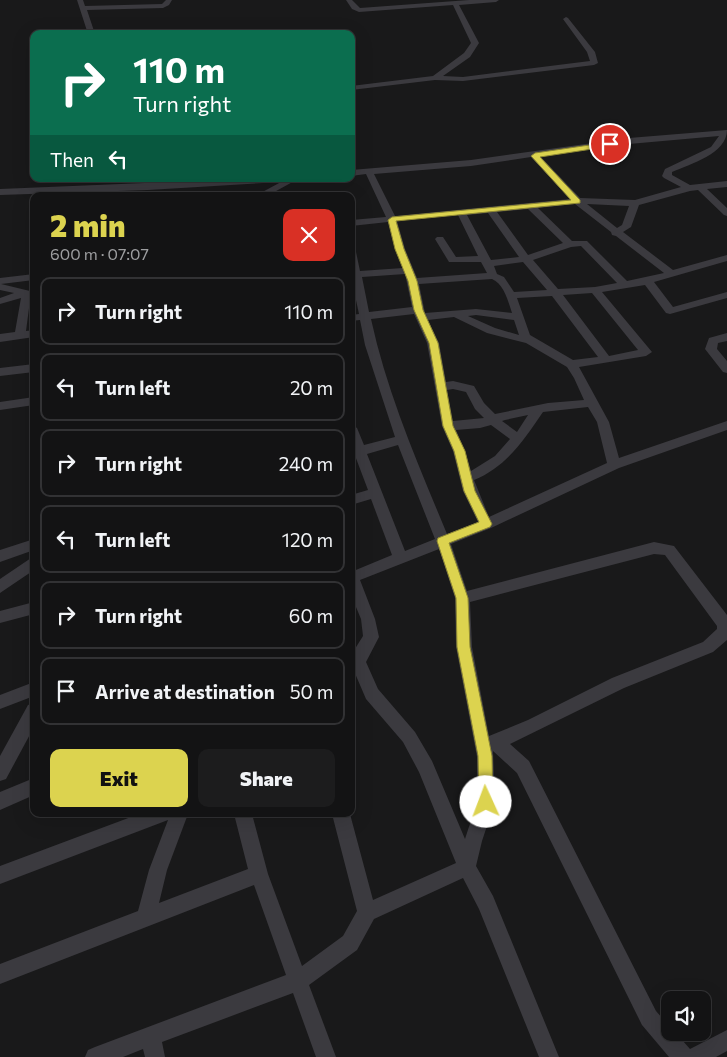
<!DOCTYPE html>
<meta charset="utf-8">
<style>
:root{--surface:#131314;--page:#1c1c1d;--text:#f1f3f6;--muted:#9d9ea0;--line:#323234;--accent:#dcd34f}
body{margin:0;font-family:Commissioner,sans-serif;background:var(--page);color:var(--text);height:100vh;display:flex;flex-direction:column;font-size:19px;white-space:nowrap}
*{box-sizing:border-box;margin:0}
p{font-size:16px;color:var(--muted)}
.icon{flex:none;width:28px;height:28px;fill:none;stroke:currentColor;stroke-width:2;stroke-linecap:round;stroke-linejoin:round}
.map{position:relative;flex:1;overflow:hidden}
.sheet{position:absolute;left:30px;top:192px;width:325px;height:625px;display:flex;flex-direction:column;background:var(--surface);border-radius:10px;box-shadow:0 5px 20px #0002,0 0 0 1px var(--line)}
.sheet>*{flex:none}
.banner{position:absolute;left:30px;top:30px;width:325px;height:152px;border-radius:10px;box-shadow:0 5px 20px #0002,0 0 0 1px var(--line);background:#0b6e4f;color:#fff;overflow:hidden}
.controls{position:absolute;left:661px;top:991px;display:grid;gap:10px}
.controls a{display:grid;place-items:center;width:50px;height:50px;border-radius:10px;background:var(--surface);box-shadow:0 5px 20px #0002,0 0 0 1px var(--line);font-size:25px}
.pin{position:absolute;display:grid;place-items:center;width:42px;height:42px;color:#fff;margin:-21px;border:2px solid #fff;border-radius:50%;box-shadow:0 1px 5px #0007}
.me{position:absolute;width:55px;margin:-28px;rotate:358deg;stroke-linejoin:round;filter:drop-shadow(0 0 4px #0008)}
.turn{display:flex;align-items:center;gap:18px;height:105px;padding:0 20px;font-size:22px}
.turn .icon{width:65px;height:65px;stroke-width:2.5}
.turn b{display:block;font-size:35px;line-height:42px}
.then{display:flex;align-items:center;height:48px;padding:0 20px;background:#0003;gap:10px;font-size:19px}
.round{display:grid;place-items:center;flex:none;width:52px;height:52px;border-radius:10px;background:var(--page)}
.summary{display:flex;align-items:center;justify-content:space-between;height:85px;padding:0 20px}
h1{font-size:30px;font-weight:800;line-height:38px;color:var(--accent)}
.primary-button{display:flex;gap:10px;margin-top:auto;padding:10px 20px}
.primary-button a{flex:1;height:58px;border-radius:10px;background:var(--accent);color:#111;font-size:20px;font-weight:800;line-height:58px;text-align:center}
.primary-button a+a{background:var(--page);color:var(--text)}
ul{padding:0;list-style:none}
li{display:flex;align-items:center;gap:15px;height:68px;margin:0 10px 8px;padding:0 10px;border:2px solid var(--line);border-radius:10px}
li div{flex:1}
li b{display:block;font-size:19px}
li em{font-style:normal}
.map>svg:first-child{display:block}
.lines{fill:none;stroke-linecap:round;stroke-linejoin:round}
.minor{fill:#3b3a3f;fill-rule:evenodd}
.route{fill:#dcd34f;stroke:#8f8933}
</style>
<div class="map">
<svg width="727" height="1057" viewBox="0 0 727 1057">
<rect width="100%" height="100%" fill="#19191a"/>
<g class="lines">
<path class="minor" d="M77,0H83L85,6L162,4L166,0H172L169,5L163,8L87,10L95,34H88Z
M346,0H352L360,8L469,0H499L496,2L459,5L479,43L470,57L443,76L463,77L590,61L587,52L563,19L566,17L568,18L595,52L598,63L594,65L463,81L435,80L351,90V86L433,76L464,53L471,43L453,5L359,12L352,9Z
M727,130C727,154 690,164 672,172V175L690,185L727,181V187L707,189L727,208V216L724,215L698,190L690,191L639,205L631,227L623,232L673,270L727,255V261L654,282L673,307L727,292V298L670,314L666,313L645,285L602,292L652,352L646,356L579,367L609,422L619,458L727,421V430L619,468L491,528L451,544L467,591L654,542L674,546L727,615V640L713,652L624,688L510,744L529,761L656,1011L670,1027V1032H675L690,1049L727,1030V1051L716,1057H669L642,1025L517,773L493,751L495,802L482,841L476,866L493,896L559,1057H539L479,909L463,878L374,919L357,950L309,985L336,1057H316L293,993L162,1042L165,1057H145L143,1049L123,1057H85L88,1050L95,1047L286,975L254,885L0,984V964L138,911L149,870L168,820L0,884V866L139,814H188L167,870L159,903L248,869L234,814H252L268,874L302,966L343,936L357,911L332,814H350L373,900L456,863L419,772L403,742L366,699L351,664L353,652L363,636L361,619L351,595V572L392,555L371,499L351,505V495L368,490L351,445V424L357,428L364,445L395,437L365,345L360,320L351,321V315L359,314L351,277V249L356,252L360,271L403,268L388,222L351,226V220L386,217L366,174L351,176V170L471,160L629,138ZM719,136L711,147L665,169L662,176L664,178L681,187L635,200L580,198L540,156L629,144ZM531,157L570,199L395,216L374,174L471,166ZM575,204L611,232L612,235L616,236L664,273L627,281L587,241H572L538,208ZM587,204L629,206L622,225L617,228ZM528,209L563,243L528,255L497,212ZM488,213L519,257L491,260L467,215ZM458,215L478,256L456,257L443,237H437L435,239L449,262H481L487,273L417,278L405,249L397,221ZM581,246L617,283L595,287L558,289L533,260L571,247ZM523,262L547,290L514,292L504,277L497,274L494,266ZM405,274L412,307L369,312L362,277ZM492,279C504,284 508,301 512,313L476,309L425,313L419,284ZM592,293L638,350L609,356L563,295ZM552,296L598,357L573,360L530,335L517,298ZM414,314L427,343L442,426L453,451L463,491L478,522L447,534C418,464 387,393 371,319ZM476,315L514,320L519,335L495,328L468,316ZM454,317L487,333L526,343L567,367L574,378L584,400L548,403L495,414L484,403L474,386L453,381L446,382L439,343L428,320ZM453,389L466,392L475,409L484,418L453,421L447,390ZM588,407L597,422L607,463L489,517L474,480C506,467 524,440 543,412ZM528,415L517,432L502,421L505,420ZM491,425L510,439L495,456L471,471L465,451L456,430L480,428ZM398,445L435,539L405,551L367,454ZM439,549L455,598L456,647L477,757V802L465,839L432,761L415,732L378,689L366,662L379,637L375,619L360,580ZM654,554L665,555L717,626V629L703,642L612,678L528,720L489,736L472,647L470,602Z
M241,179H298L267,196H255L281,182L148,190L0,195V189Z
M34,274V280L1,284L30,291L31,293L26,331L34,330V337L0,342V334L15,332L21,298L0,304V298L14,293L0,290V278Z
M727,333V341L718,343L717,349L727,361V373L723,372L705,349L709,338Z
M34,364V372L0,376V368Z
M34,397V405L0,410V402Z
M34,539V550L0,562V550Z
M34,556V570L0,593V579Z
M34,602V614L0,623V611Z
M34,682V696L0,709V695Z
M34,703V727L6,779L0,781V756L28,705Z
M34,778V795L0,810V792Z"/>
</g>
<path class="route" d="M610,142L613,144L612,146L540,157L580,200V203L396,221L404,249L417,281L423,310L438,343L453,426L465,451L475,491L492,524L490,527L449,543L468,598L470,647L492,756L493,802L491,807L486,809L481,807L479,802L478,756L457,647L456,598L437,541L438,538L479,522L464,491L454,451L443,426L429,343L414,310L408,281L395,249L388,220L392,217L571,200L531,156L535,153Z"/>
</svg>
<div class="controls">
<a><svg class="icon" aria-label="sound" viewBox="0 0 24 24"><path d="M4 9h4l5-4v14l-5-4H4zM17 9q2 3 0 6"/></svg></a>
</div>
<div class="pin" style="left:610px;top:144px;background:#d93025"><svg class="icon" aria-label="arrive" viewBox="0 0 24 24"><path d="M6 21V4h12l-3 4 3 4H6"/></svg></div>
<svg class="me" style="left:486px;top:802px" viewBox="-20 -20 40 40"><circle r="19" fill="#fff"/><path d="M0-13L10 11 0 6-10 11z" fill="#dcd34f"/></svg>
<div class="banner">
<div class="turn"><svg class="icon" aria-label="right" viewBox="0 0 24 24"><path d="M7 20v-9h11M14 6l5 5-5 5"/></svg><div><b>110 m</b>Turn right</div></div>
<div class="then">Then<svg class="icon" aria-label="left" viewBox="0 0 24 24"><path d="M17 20v-9H6M10 6l-5 5 5 5"/></svg></div>
</div>
<section class="sheet">
<div class="summary"><div><h1>2 min</h1><p>600 m · 07:07</p></div><a class="round" style="background:#d93025;color:#fff"><svg class="icon" aria-label="close" viewBox="0 0 24 24"><path d="M6 6l12 12M18 6L6 18"/></svg></a></div>
<ul>
<li><svg class="icon" aria-label="right" viewBox="0 0 24 24"><path d="M7 20v-9h11M14 6l5 5-5 5"/></svg><div><b>Turn right</b></div><em>110 m</em></li>
<li><svg class="icon" aria-label="left" viewBox="0 0 24 24"><path d="M17 20v-9H6M10 6l-5 5 5 5"/></svg><div><b>Turn left</b></div><em>20 m</em></li>
<li><svg class="icon" aria-label="right" viewBox="0 0 24 24"><path d="M7 20v-9h11M14 6l5 5-5 5"/></svg><div><b>Turn right</b></div><em>240 m</em></li>
<li><svg class="icon" aria-label="left" viewBox="0 0 24 24"><path d="M17 20v-9H6M10 6l-5 5 5 5"/></svg><div><b>Turn left</b></div><em>120 m</em></li>
<li><svg class="icon" aria-label="right" viewBox="0 0 24 24"><path d="M7 20v-9h11M14 6l5 5-5 5"/></svg><div><b>Turn right</b></div><em>60 m</em></li>
<li><svg class="icon" aria-label="arrive" viewBox="0 0 24 24"><path d="M6 21V4h12l-3 4 3 4H6"/></svg><div><b>Arrive at destination</b></div><em>50 m</em></li>
</ul>
<div class="primary-button"><a>Exit</a><a>Share</a></div>
</section>
</div>
